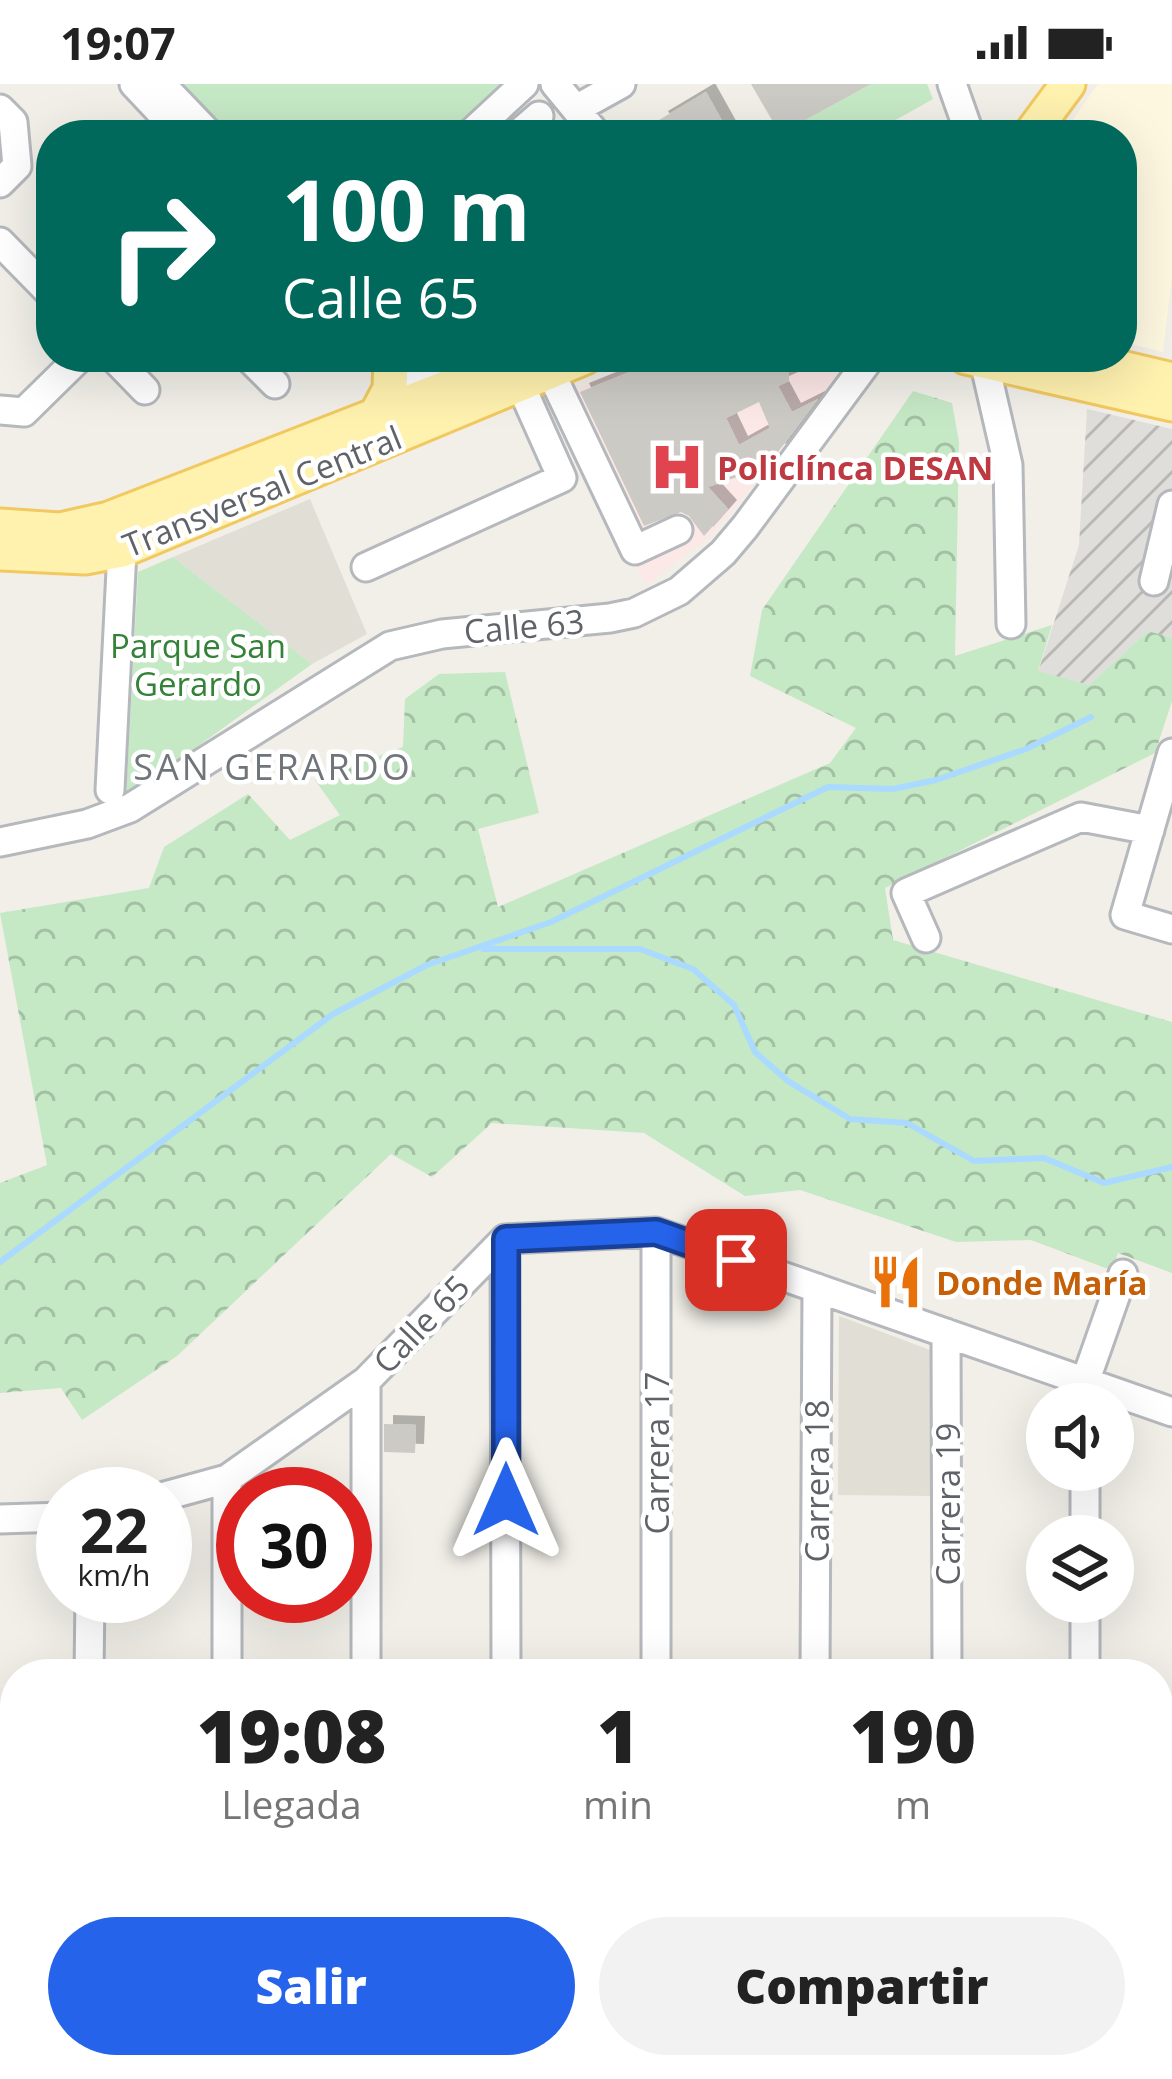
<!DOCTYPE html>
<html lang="es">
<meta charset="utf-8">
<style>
:root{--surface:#fff;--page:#f2f2f2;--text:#222;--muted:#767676;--accent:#2563eb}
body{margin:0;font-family:"Open Sans",sans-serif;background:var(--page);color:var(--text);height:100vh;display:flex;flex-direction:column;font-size:45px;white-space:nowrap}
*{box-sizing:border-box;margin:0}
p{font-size:39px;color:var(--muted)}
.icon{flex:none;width:66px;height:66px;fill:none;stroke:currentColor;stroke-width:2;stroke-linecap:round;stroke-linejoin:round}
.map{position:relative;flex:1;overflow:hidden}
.sheet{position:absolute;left:0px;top:1575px;width:1173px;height:420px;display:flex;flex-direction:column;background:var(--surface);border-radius:48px 48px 0 0;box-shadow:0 12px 48px #0002}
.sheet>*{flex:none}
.hud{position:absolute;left:36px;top:36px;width:1101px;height:252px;border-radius:48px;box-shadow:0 12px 48px #0002;background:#00695c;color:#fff;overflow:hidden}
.tools{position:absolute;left:1026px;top:1299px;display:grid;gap:24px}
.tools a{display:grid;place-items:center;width:108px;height:108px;border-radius:50%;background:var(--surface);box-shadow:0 12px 48px #0002;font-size:60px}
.speed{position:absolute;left:36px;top:1383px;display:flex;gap:24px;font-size:60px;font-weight:700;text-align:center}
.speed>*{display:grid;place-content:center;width:156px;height:156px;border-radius:50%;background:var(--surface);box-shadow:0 12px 48px #0002;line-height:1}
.speed small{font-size:30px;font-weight:400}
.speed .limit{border:18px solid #d22;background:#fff;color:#111}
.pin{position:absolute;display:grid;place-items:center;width:102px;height:102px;color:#fff;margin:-51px;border-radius:24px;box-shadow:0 6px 18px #0006}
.me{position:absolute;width:132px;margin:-66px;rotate:0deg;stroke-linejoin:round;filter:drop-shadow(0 0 9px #0008)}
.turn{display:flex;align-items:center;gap:42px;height:252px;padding:0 48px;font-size:54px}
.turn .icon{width:156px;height:156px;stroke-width:2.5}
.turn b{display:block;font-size:84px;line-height:102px}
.eta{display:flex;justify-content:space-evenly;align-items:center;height:204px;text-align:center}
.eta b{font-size:72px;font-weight:800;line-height:84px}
.button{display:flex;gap:24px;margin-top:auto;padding:24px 48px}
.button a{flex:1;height:138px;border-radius:72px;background:var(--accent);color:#fff;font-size:48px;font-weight:800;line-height:138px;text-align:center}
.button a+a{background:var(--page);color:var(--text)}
.status{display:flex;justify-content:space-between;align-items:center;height:84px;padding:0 60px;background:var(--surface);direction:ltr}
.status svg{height:33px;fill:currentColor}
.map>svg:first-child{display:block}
.commercial{fill:#fef7e0}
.industrial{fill:url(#industrial-furrows)}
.education{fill:#e1ded6}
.medical{fill:#fce8e6}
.forest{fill:url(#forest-crowns)}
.park{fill:#c5e8c5}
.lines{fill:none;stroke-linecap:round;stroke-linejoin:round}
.stream{stroke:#aadaff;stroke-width:6}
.building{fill:#cccac5;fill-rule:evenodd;filter:url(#shadow)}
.minor-casing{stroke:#b5b8bc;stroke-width:33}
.major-casing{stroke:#f2c960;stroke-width:39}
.minor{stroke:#fff;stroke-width:27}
.major{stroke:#fff2af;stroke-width:33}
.route-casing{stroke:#184099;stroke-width:30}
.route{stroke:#2563eb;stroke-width:21}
.labels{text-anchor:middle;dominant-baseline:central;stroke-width:9;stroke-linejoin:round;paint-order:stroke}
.health-label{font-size:33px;font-weight:bold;fill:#be3a42;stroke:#fff;text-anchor:start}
.street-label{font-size:33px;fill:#5f6368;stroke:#fff}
.park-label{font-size:33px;fill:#348238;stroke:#fff}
.food-label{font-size:33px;font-weight:bold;fill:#c56008;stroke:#fff;text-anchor:start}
.neighbourhood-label{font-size:36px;letter-spacing:3px;fill:#70757a;stroke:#fff}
</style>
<div class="status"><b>19:07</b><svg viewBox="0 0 49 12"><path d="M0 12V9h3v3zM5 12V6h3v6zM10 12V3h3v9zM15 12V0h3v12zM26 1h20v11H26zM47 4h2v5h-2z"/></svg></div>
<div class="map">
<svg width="1172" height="1995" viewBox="0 0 1172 1995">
<defs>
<pattern id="industrial-furrows" width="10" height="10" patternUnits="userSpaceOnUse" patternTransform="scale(3)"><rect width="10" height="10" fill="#e0deda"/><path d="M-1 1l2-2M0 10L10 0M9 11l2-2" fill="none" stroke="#b9b8b5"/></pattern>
<pattern id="forest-crowns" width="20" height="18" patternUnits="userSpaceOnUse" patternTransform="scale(3)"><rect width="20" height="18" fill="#c5e8c5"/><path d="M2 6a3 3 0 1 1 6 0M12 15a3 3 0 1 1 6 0" fill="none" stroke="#a3c0a4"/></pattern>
<filter id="shadow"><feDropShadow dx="9" dy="-9" stdDeviation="0" flood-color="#0004"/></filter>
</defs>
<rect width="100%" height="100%" fill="#f1efe8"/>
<path class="commercial" d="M1098,0H1172V193L1163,268L1122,258V51H1062Z"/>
<path class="industrial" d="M1087,325L1172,345V554L1148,547L1089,601L1038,588L1079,461Z"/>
<path class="education" d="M310,415L367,550L312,580L173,473Z
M839,1232L933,1267L932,1412L838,1411Z"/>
<path class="medical" d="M646,273H830L846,279L757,397L709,453L646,501L552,317Z"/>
<path class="forest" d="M913,307L952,319L959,358L955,572L1052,541L1038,587L1089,601L1148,547L1172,554V617L1155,669L885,804L893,856L1172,938V1189L1118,1169L1111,1186L1031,1156L956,1158L800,1106L745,1112L644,1049L492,1039L432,1093L391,1070L177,1272L82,1336L61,1304L0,1309V1099L47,1081L0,829L149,804L164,763L248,710L290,756L340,731L315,696L403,663L405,615L439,590L505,588L539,729L478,745L498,823L830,679L856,644L750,592L762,526Z"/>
<path class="park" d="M182,0H500L446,51H232Z
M871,0H927L933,15L869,51L780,50Z
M173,473L312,580L126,714L138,488Z
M1158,1717H1172V1995H831V1980H1158Z"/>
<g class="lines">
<path class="stream" d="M483,865H640L693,885L734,921L755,968L788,997L850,1035L907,1039L974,1077L1044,1074L1104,1099L1172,1083
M0,1178L333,930L427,881L551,838L828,703L893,705L936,696L1026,665L1091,633"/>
</g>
<path class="building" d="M751,0H871L780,50Z
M706,8L730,51H667L659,36Z
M638,273H777L789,289V297L778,302L792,328L818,315L778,368L767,372L769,376L754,381L746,390L708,403L728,425L704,452L689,432L681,428L644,442L580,308L642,283ZM759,318L770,344L739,361L726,334Z
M384,1340L416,1341L415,1369L384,1368Z"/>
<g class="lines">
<defs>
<path id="minor" d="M134,0L182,51
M161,0L210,51
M555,0L597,51
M952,0L970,51
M0,25L13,38L17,82L0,99
M576,25L621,0
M469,51L524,0
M517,51L539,32
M0,158L51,210
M113,273L145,306
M248,273L275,300
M395,273L442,322
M423,273L462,313
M984,277L1008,381L1011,540
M550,287L635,466L678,446
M0,326L24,328L80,273
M366,483L562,394L520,300
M1154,497L1172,421
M1172,669L1125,831L1172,845
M110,706L122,466
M0,758L87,740L130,724L390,562L442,550L610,534L634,529L679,507L723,469L745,443L871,273
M926,854L906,809L1081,733L1150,746
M656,1148V1590
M505,1155L506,1590
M946,1249L947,1590
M1085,1320V1298L1123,1190
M1085,1386V1452
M227,1395V1590
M165,1412L227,1395L366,1297L505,1155L656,1148L1172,1328
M0,1435L63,1433
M1085,1518V1590
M89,1590L90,1512
M366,1590V1297
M815,1590L817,1204
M1158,1685H1172
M0,1687H15
M228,1980V1995
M506,1980V1995
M656,1980V1995
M85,1995V1980
M365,1995V1980
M813,1995V1980"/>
<path id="major" d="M1030,51L1068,0
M966,273L1172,320
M1075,273L1172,296
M376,331L390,305L391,273
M0,442L60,446L109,435L523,274
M0,469L85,473L122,466L585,273"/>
</defs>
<use href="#minor" class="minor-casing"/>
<use href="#major" class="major-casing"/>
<use href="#minor" class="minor"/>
<use href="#major" class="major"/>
</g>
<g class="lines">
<defs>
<path id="route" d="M506,1416V1155L656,1148L736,1176"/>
</defs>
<use href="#route" class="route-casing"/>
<use href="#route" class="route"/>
</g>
<defs>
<symbol id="hospital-bare" viewBox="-9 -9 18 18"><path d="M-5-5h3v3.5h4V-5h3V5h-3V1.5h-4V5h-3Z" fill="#e0444e" stroke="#fff" stroke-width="2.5" paint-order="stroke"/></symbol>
<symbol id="restaurant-bare" viewBox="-9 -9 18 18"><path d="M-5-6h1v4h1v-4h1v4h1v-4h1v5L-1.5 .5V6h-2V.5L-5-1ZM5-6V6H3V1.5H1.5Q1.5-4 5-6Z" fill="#e8710a" stroke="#fff" stroke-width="2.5" paint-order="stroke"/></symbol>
</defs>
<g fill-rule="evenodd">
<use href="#hospital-bare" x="639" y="345" width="76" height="76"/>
<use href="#restaurant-bare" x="858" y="1160" width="76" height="76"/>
</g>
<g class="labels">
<g class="health-label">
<text x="717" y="383">Policlínca DESAN</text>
</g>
<g class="street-label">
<text transform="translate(262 407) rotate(-22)">Transversal Central</text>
<text transform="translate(524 542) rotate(-5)">Calle 63</text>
<text transform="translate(421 1240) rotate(-46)">Calle 65</text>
<text transform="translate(656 1369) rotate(-90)">Carrera 17</text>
<text transform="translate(816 1397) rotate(-90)">Carrera 18</text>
<text transform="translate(947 1420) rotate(-90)">Carrera 19</text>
</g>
<g class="park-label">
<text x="198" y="561">Parque San<tspan x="198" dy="38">Gerardo</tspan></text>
</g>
<g class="food-label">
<text x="936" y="1198">Donde María</text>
</g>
<g class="neighbourhood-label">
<text x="273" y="682">SAN GERARDO</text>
</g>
</g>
</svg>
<div class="tools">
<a><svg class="icon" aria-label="sound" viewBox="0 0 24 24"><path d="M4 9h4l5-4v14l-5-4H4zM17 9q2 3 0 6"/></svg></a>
<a><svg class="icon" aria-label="layers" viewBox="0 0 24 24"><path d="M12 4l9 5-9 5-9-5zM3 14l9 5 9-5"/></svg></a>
</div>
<div class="speed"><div>22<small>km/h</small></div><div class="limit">30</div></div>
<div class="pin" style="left:736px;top:1176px;background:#d93025"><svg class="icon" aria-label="arrive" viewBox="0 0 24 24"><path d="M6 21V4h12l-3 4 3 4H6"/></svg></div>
<svg class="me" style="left:506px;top:1416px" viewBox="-20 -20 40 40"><path d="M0-17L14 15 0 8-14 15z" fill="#2563eb" stroke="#fff" stroke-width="4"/></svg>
<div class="hud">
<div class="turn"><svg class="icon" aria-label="right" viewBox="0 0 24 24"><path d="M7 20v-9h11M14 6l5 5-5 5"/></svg><div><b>100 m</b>Calle 65</div></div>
</div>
<section class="sheet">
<div class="eta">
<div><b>19:08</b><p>Llegada</p></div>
<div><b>1</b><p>min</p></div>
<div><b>190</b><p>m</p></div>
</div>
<div class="button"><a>Salir</a><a>Compartir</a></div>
</section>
</div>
